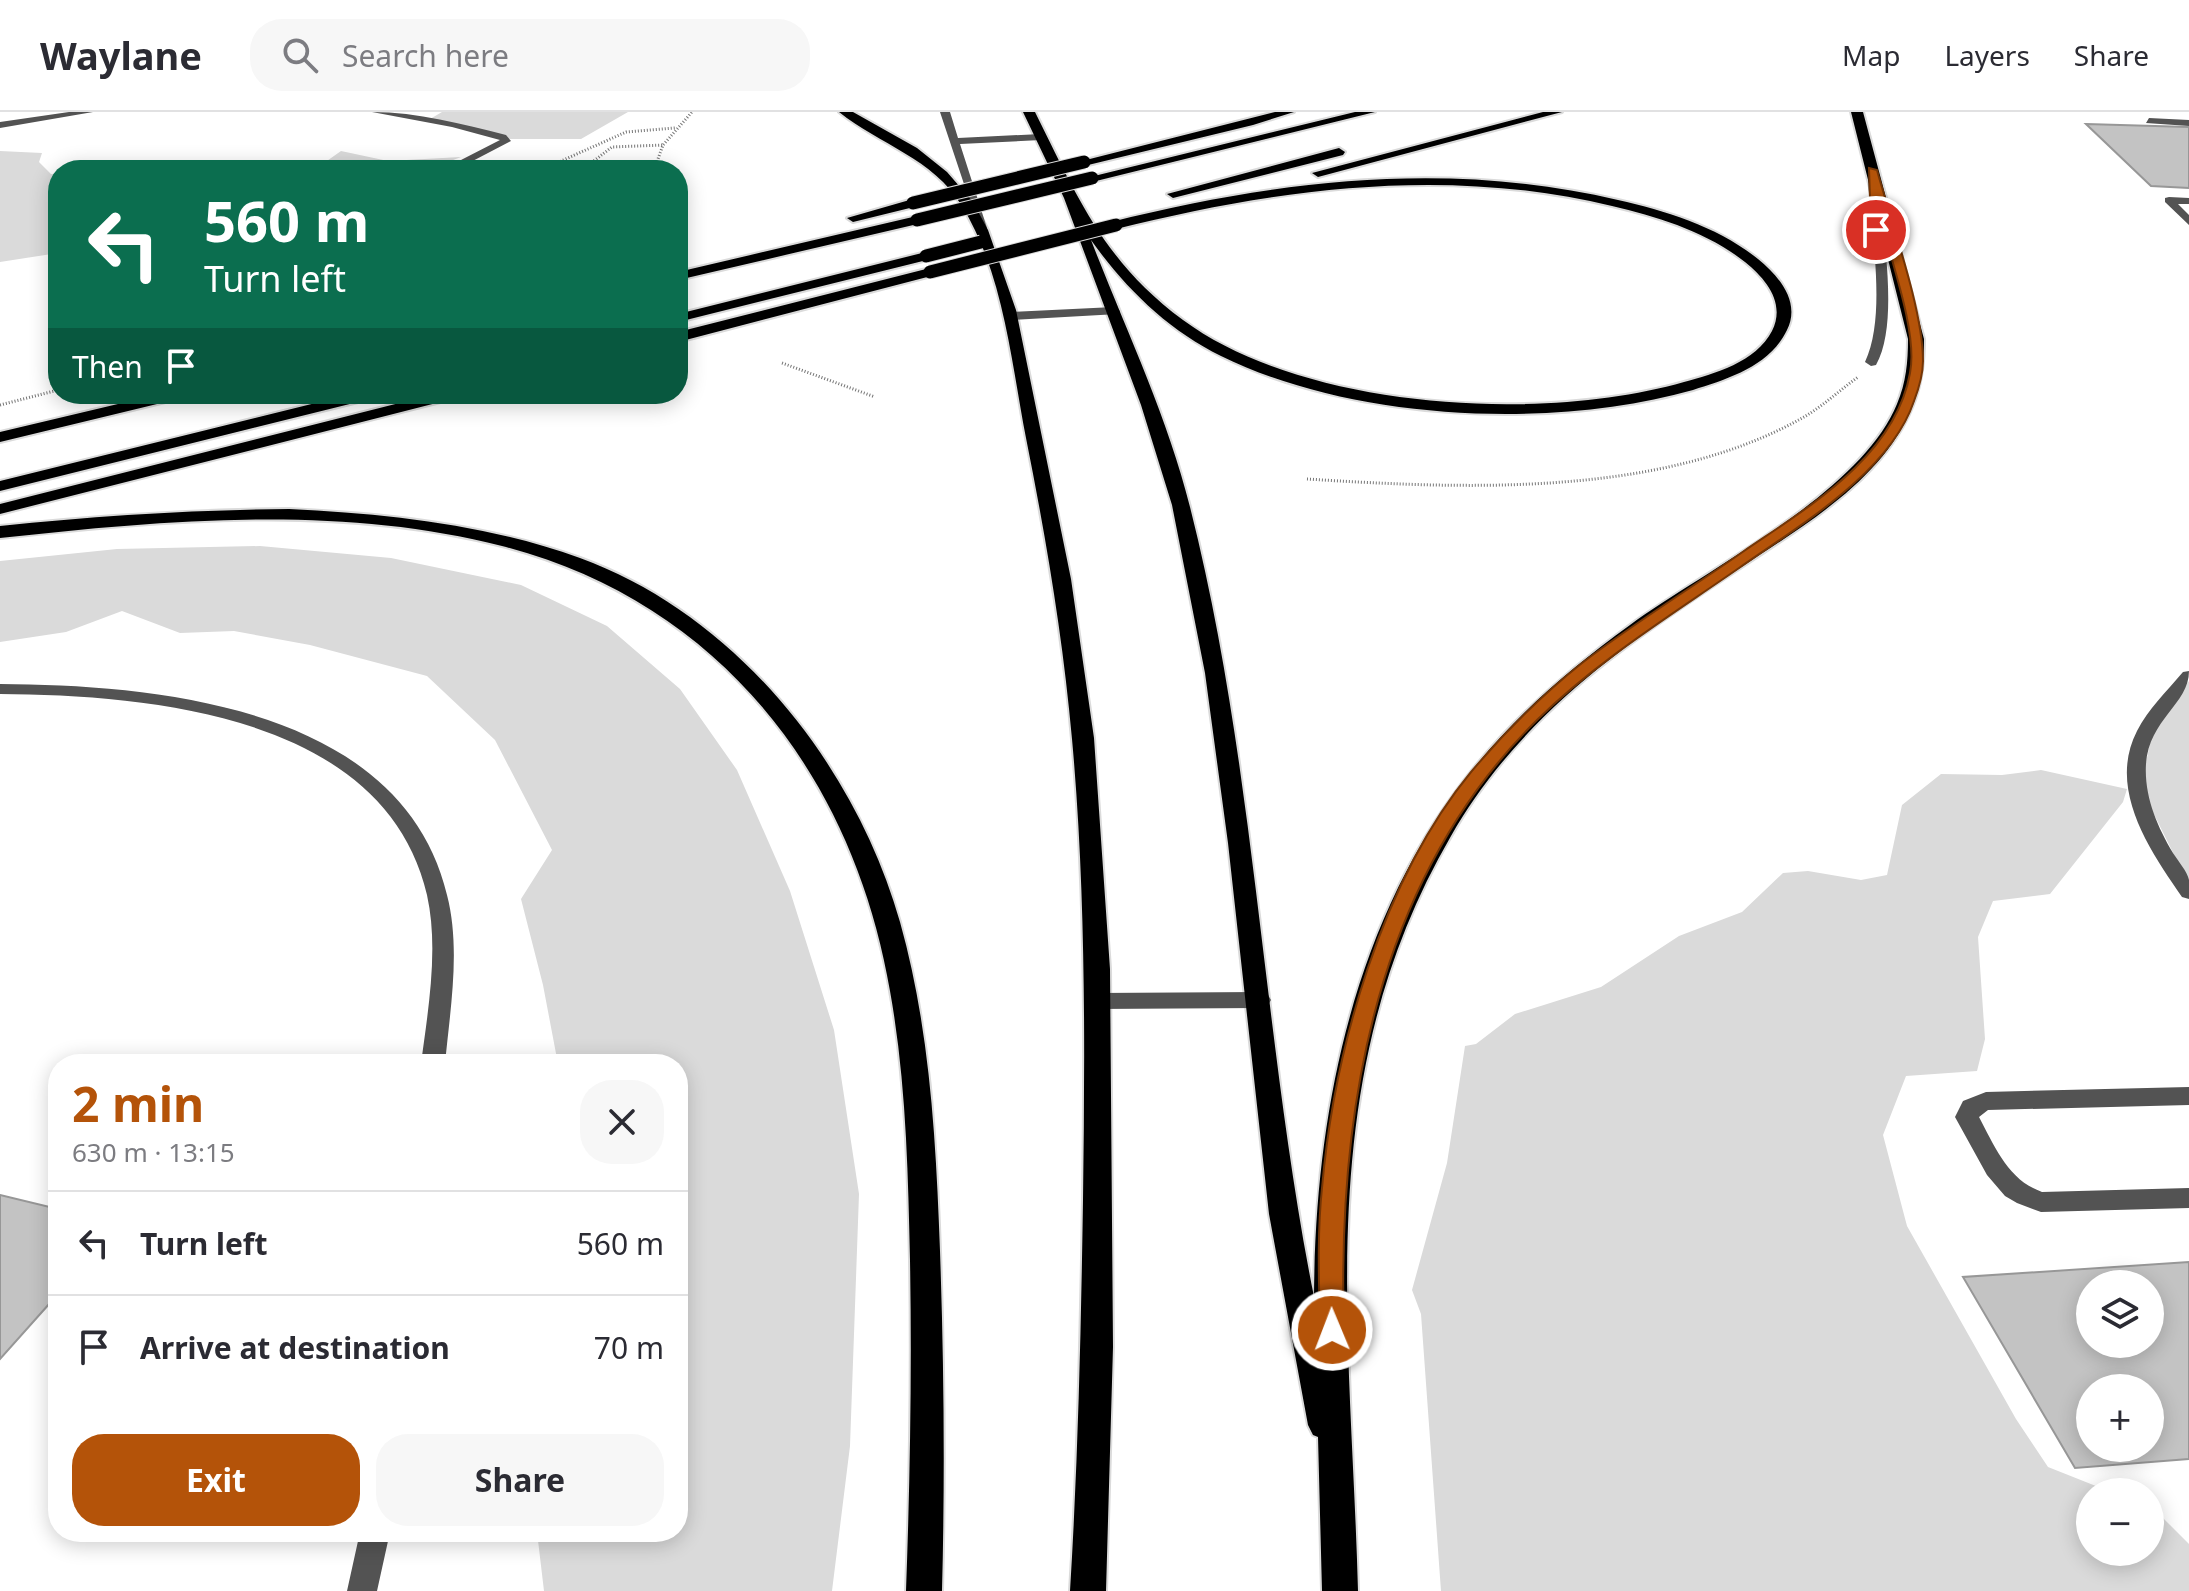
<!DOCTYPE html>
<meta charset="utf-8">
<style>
:root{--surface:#fff;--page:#f7f7f7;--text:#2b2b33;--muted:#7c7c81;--line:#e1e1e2;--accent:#b45309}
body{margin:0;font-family:"Noto Sans",sans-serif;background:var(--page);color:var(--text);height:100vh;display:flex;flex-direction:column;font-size:30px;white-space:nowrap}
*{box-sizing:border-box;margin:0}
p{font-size:26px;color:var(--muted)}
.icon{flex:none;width:44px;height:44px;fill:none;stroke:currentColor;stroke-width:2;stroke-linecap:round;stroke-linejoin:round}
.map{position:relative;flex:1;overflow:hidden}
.details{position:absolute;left:48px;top:942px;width:640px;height:488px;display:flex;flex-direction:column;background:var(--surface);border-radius:32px;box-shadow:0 4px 20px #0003}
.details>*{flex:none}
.banner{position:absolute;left:48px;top:48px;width:640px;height:244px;border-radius:32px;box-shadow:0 4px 20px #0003;background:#0b6e4f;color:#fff;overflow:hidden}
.controls{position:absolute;left:2076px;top:1158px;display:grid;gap:16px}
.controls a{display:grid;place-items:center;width:88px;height:88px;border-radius:50%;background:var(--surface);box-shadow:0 4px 20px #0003;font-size:40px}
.pin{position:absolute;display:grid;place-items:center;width:68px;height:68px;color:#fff;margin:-34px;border:4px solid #fff;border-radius:50%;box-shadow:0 2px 8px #0007}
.me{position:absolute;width:88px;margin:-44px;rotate:359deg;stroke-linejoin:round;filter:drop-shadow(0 0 6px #0008)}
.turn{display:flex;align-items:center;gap:28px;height:168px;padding:0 24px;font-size:36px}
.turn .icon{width:104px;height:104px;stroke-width:2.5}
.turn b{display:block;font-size:56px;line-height:68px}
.then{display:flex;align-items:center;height:76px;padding:0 24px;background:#0003;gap:16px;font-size:30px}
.round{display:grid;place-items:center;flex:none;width:84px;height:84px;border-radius:32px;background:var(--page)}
.overview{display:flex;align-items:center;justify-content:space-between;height:136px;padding:0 24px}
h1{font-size:48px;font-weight:700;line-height:60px;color:var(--accent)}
.cta{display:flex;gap:16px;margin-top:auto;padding:16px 24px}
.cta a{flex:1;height:92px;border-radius:32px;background:var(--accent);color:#fff;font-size:32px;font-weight:700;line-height:92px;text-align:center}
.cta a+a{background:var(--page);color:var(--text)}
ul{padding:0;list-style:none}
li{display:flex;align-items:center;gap:24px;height:104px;padding:0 24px;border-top:2px solid var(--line)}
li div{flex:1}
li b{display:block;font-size:30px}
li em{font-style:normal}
header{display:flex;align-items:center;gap:48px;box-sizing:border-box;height:112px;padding:0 40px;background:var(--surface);border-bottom:2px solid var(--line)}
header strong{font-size:38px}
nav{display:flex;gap:44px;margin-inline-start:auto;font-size:28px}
.search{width:560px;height:72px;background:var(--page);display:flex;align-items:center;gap:20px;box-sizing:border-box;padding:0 28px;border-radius:32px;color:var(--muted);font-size:30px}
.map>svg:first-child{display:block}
.green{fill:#dadada}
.building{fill:#c3c3c3;stroke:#979797;stroke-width:2;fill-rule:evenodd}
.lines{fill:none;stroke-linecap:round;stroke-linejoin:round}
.highway-casing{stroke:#dbdbdb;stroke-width:4}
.path{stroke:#757575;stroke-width:3;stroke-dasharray:1 2;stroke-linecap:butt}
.minor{fill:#535353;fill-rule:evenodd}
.highway{fill:#000;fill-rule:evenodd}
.highway-bridge-casing{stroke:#dbdbdb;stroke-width:15;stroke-linecap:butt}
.highway-bridge{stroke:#000;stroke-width:13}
.route{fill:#b45309;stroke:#753606;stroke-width:2}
</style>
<header>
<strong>Waylane</strong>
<div class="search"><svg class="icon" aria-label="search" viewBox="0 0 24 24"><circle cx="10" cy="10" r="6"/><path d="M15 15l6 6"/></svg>Search here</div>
<nav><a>Map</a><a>Layers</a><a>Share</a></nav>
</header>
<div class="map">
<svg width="2189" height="1479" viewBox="0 0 2189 1479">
<rect width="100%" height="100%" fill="#fff"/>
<path class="green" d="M442,0H628L581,27H507L430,7Z
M0,39L42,41L39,50L51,62H58V141L0,150Z
M341,39L388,49L461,45L448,50L411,54V58H290L324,51Z
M260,434L391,446L521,473L607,514L680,577L737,658L790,779L834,918L859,1082L850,1334L832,1479H544L537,1420H678V952H558L543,873L521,787L552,738L495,628L427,564L310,533L234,519L180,521L122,499L66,520L0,530V449L117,437Z
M2189,569V773L2141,676L2153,616Z
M2041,658L2127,677L2123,690L2050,782L1993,789L1978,825L1985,927L1977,959L1906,964L1883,1023L1907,1114L2016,1307L2048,1355L2111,1380H2090V1440H2150V1398L2158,1401L2189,1432V1479H1441L1421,1202L1412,1178L1447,1051L1465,934L1476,932L1515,902L1601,875L1679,824L1742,800L1783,761L1808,759L1861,768L1887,763L1902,693L1941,662L2002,663Z"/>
<path class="building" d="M2086,12L2189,15V76L2151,74Z
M0,1083L58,1097V1182L0,1247Z
M2189,1150V1347L2075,1356L1963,1165ZM2090,1172H2150V1232H2090ZM2090,1276H2150V1336H2090Z"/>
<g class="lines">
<defs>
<path id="highway" d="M839,0H853L917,36L947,60L973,90L988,118L1016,198L1071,467L1094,626L1110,857L1113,1235L1106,1479H1070C1078,1349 1081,1219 1083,1088C1085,935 1086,781 1072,627C1063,526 1046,426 1026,326C1011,249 1004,163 962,94C933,46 880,33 839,0Z
M1023,0H1035C1077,84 1104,150 1183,208C1305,298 1541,311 1684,270C1714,262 1756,250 1772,219C1786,191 1766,167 1745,150C1707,120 1659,105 1612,94C1447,54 1279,76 1116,117L1111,116V110C1278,68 1449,48 1618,88C1667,99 1718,115 1758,147C1779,164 1801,190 1787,218C1770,254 1728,267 1693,278C1553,318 1353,309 1221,244C1168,218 1125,176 1091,128C1125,216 1167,303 1190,395C1256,655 1262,923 1314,1185C1315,999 1354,804 1474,656C1519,600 1572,555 1630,513C1707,457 1861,381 1897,292C1906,271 1908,250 1908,227L1851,0H1863L1924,227C1924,250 1922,271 1913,293C1884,367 1806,412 1743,454C1698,484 1652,514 1609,548C1547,596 1490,655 1451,724C1310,967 1351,1214 1358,1479H1322L1318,1325L1313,1323L1308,1313L1269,1102L1228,731L1205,561L1172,393L1141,293L1064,86Z
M1275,0H1294L1253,13L1084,54L1078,50Z
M1355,0H1375L1092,70L1086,66Z
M1543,0H1562L1318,65L1312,61Z
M1339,36L1345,40L1343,43L1173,86L1167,82Z
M913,87L919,91L918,94L853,110L847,106Z
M917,104L924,108L922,111L678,168V160Z
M926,140L931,141V147L678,210V202Z
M930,156L937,160L935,163L678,230V220Z
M160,282H188L186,285L0,330V320Z
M352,282H380L378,285L0,379V369Z
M435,282H462L460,285L0,402V392Z
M289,397C388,402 486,412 580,446C736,503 855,652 900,810C930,917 936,1028 940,1139C944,1253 945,1366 942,1479H906C910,1369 912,1259 910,1148C908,1058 906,968 890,879C853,663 719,490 502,434C339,392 166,408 0,426V414C96,404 192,398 289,397Z"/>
</defs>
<use href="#highway" class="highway-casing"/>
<path class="path" d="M541,58L626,20L675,16
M582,58L612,35L663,33
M654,58L663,33L692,0
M782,251L875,285
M0,293L58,278
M1307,367C1466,377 1661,386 1804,305C1823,294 1840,278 1858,265"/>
<path class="minor" d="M69,0H93L0,16V10Z
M372,0C418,0 462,12 506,23L511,29L465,53L461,52V48L500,28L452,15Z
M940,0H950L958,26L1041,22L1046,25L1041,28L960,32L987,116L978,114Z
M2149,6L2189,8V14L2146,11Z
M1873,65L1878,68C1882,118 1900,210 1876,253L1871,254L1865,250C1887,203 1871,121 1868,68Z
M2169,85L2189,86V92H2178L2189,103V113L2165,90V86Z
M1114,195L1120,199L1118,202L1010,208L1004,204L1010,200Z
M2189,559C2189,592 2149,607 2146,652C2144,684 2157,714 2173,741C2178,749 2187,759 2189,768C2189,773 2189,781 2189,787L2182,785C2150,739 2107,677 2137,619C2148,597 2167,579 2183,560Z
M0,572C159,573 402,595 447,783C461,837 450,898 445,952H421C428,898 439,837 427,783C385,603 150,583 0,582Z
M1260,880L1268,883L1271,888L1268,893L1260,896L1096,897L1088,894L1085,889L1088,884L1096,881Z
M2189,975V993L1988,998L1979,1005C1995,1035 2008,1068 2042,1080L2189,1076V1096L2041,1100L2017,1091L2005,1084L1987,1063L1955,1005L1963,989L1986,980Z
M360,1420H390L377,1479H347Z"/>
<use href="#highway" class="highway"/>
<defs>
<path id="highway-bridge" d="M913,91L1084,50
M917,108L1092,66
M926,144L981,130
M930,160L1116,113"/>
</defs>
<use href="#highway-bridge" class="highway-bridge-casing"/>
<use href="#highway-bridge" class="highway-bridge"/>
</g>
<path class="route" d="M1869,56L1877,58C1891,110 1923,197 1923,249C1923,262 1919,276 1914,289C1890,361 1797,415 1739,456C1670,504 1597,549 1537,608C1375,768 1337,1000 1344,1218L1340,1225L1332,1228L1323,1225L1320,1218C1319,1171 1317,1123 1322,1076C1334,938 1382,768 1471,660C1504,621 1542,583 1582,551C1634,511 1690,477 1744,439C1808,395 1895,345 1910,261C1918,222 1891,148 1881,109L1880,120L1871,118Z"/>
</svg>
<div class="controls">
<a><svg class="icon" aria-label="layers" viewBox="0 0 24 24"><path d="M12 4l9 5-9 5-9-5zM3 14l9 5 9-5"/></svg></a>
<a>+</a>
<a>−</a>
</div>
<div class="pin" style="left:1876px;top:118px;background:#d93025"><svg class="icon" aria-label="arrive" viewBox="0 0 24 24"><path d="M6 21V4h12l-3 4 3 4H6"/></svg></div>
<svg class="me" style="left:1332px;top:1218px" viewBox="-20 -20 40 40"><circle r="17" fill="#b45309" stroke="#fff" stroke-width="3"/><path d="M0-11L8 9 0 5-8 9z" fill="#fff"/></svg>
<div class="banner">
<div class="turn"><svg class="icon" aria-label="left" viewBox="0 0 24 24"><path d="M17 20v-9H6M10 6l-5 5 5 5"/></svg><div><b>560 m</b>Turn left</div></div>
<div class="then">Then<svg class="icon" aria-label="arrive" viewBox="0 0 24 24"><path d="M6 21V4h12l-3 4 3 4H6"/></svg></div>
</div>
<section class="details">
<div class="overview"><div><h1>2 min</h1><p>630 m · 13:15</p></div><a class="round"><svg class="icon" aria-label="close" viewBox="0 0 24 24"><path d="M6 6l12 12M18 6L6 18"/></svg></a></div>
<ul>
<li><svg class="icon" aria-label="left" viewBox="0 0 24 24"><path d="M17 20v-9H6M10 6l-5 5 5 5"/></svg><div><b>Turn left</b></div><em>560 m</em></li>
<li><svg class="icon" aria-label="arrive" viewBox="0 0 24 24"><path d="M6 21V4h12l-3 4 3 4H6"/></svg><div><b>Arrive at destination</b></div><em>70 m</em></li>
</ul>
<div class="cta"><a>Exit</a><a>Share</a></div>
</section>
</div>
